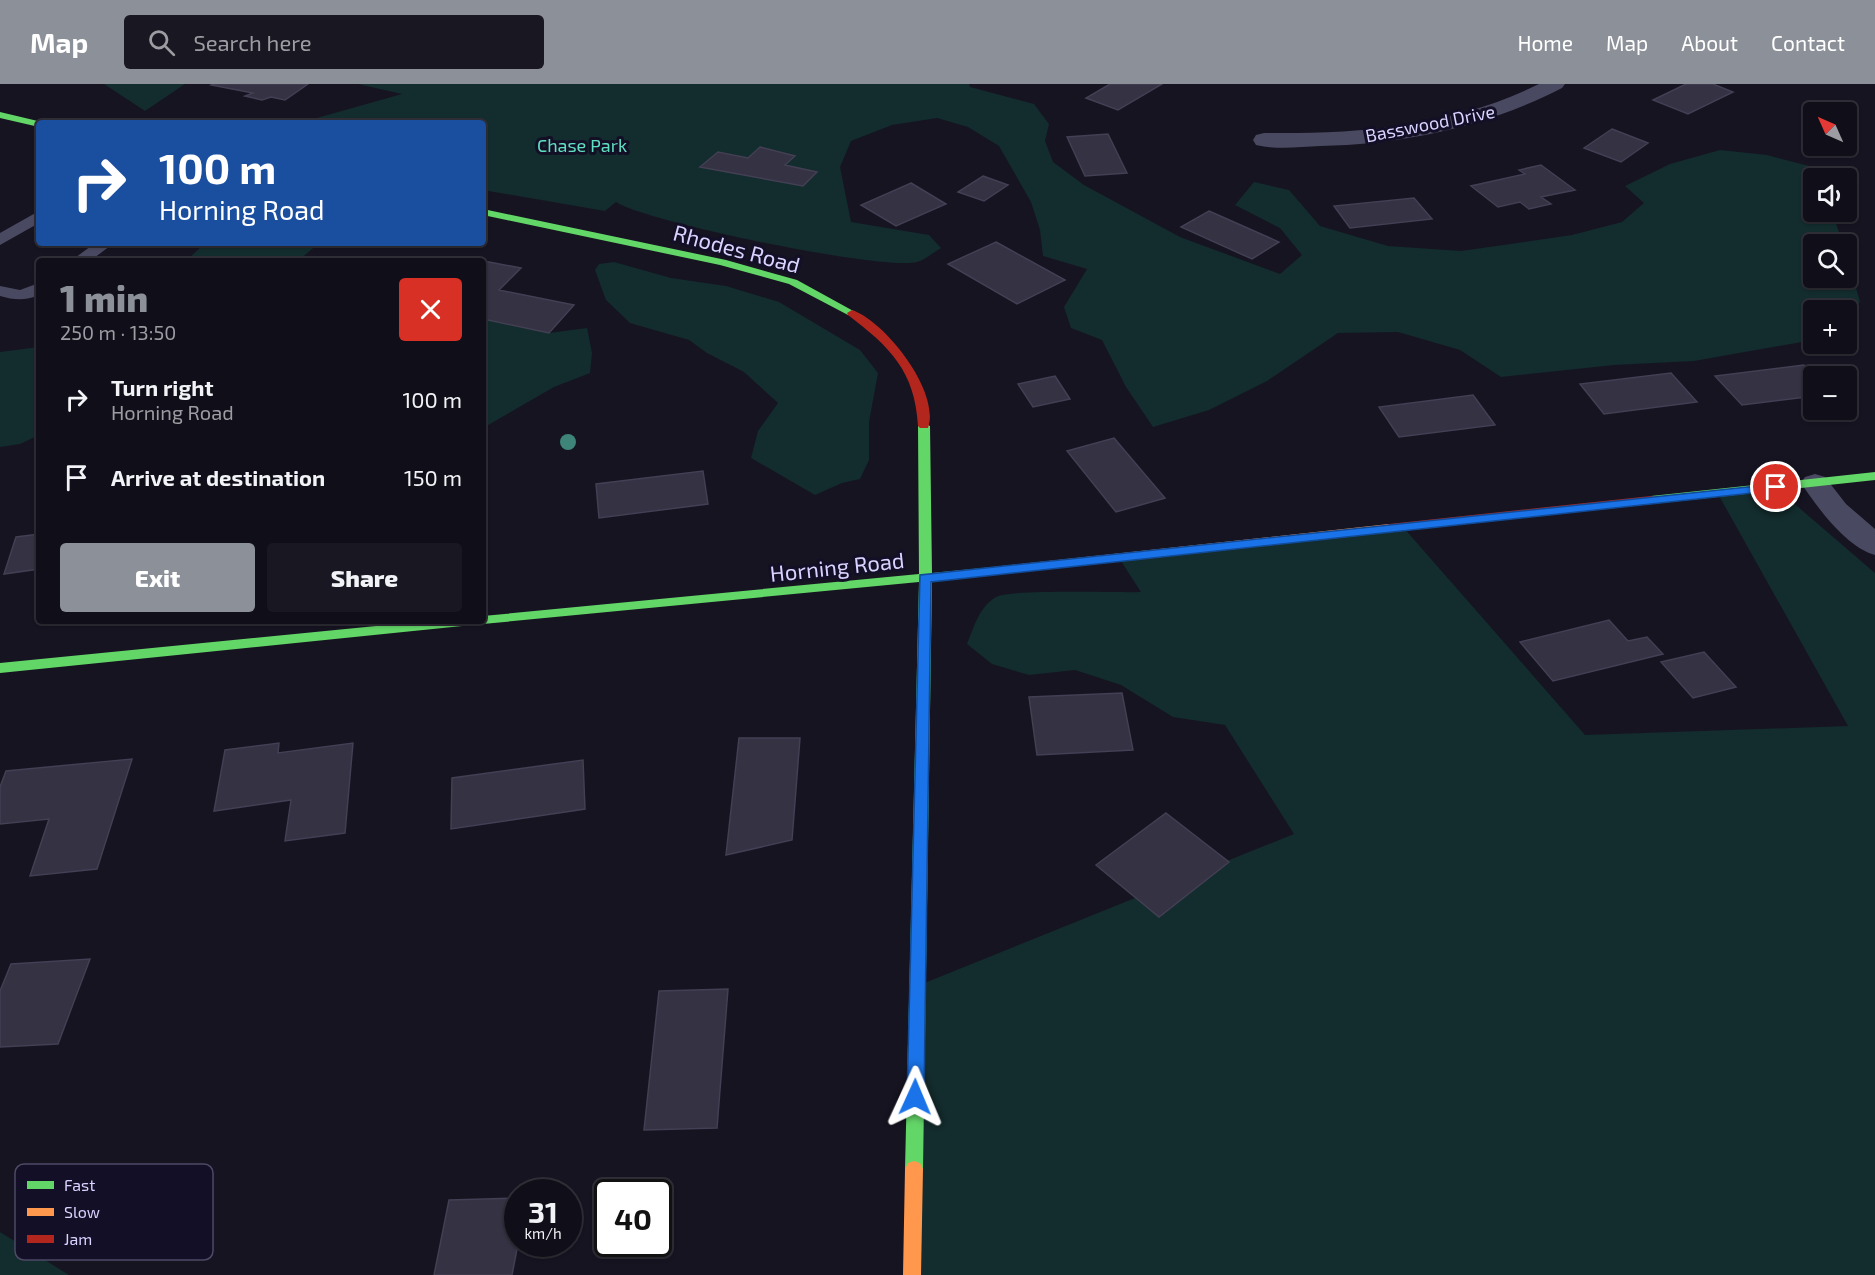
<!DOCTYPE html>
<meta charset="utf-8">
<style>
:root{--surface:#100f19;--page:#191822;--text:#f1f3f6;--muted:#9c9ca2;--line:#302f38;--accent:#8c9099}
body{margin:0;font-family:"Exo 2",sans-serif;background:var(--page);color:var(--text);height:100vh;display:flex;flex-direction:column;font-size:22px;white-space:nowrap}
*{box-sizing:border-box;margin:0}
p{font-size:20px;color:var(--muted)}
.icon{flex:none;width:33px;height:33px;fill:none;stroke:currentColor;stroke-width:2;stroke-linecap:round;stroke-linejoin:round}
.map{position:relative;flex:1;overflow:hidden}
.details{position:absolute;left:36px;top:174px;width:450px;height:366px;display:flex;flex-direction:column;background:var(--surface);border-radius:6px;box-shadow:0 2px 4px #0004,0 0 0 2px var(--line)}
.details>*{flex:none}
.top-card{position:absolute;left:36px;top:36px;width:450px;height:126px;border-radius:6px;box-shadow:0 2px 4px #0004,0 0 0 2px var(--line);background:#1a4fa0;color:#fff;overflow:hidden}
.needle{width:39px;rotate:315deg}
.buttons{position:absolute;left:1803px;top:18px;display:grid;gap:12px}
.buttons a{display:grid;place-items:center;width:54px;height:54px;border-radius:6px;background:var(--surface);box-shadow:0 2px 4px #0004,0 0 0 2px var(--line);font-size:30px}
.speed{position:absolute;left:504px;top:1095px;display:flex;gap:12px;font-size:30px;font-weight:700;text-align:center}
.speed>*{display:grid;place-content:center;width:78px;height:78px;border-radius:50%;background:var(--surface);box-shadow:0 2px 4px #0004,0 0 0 2px var(--line);line-height:1}
.speed small{font-size:15px;font-weight:400}
.speed .limit{border:3px solid #111;border-radius:9px;background:#fff;color:#111}
.pin{position:absolute;display:grid;place-items:center;width:51px;height:51px;color:#fff;margin:-26px;border:3px solid #fff;border-radius:50%;box-shadow:0 2px 6px #0007}
.me{position:absolute;width:66px;margin:-33px;rotate:1deg;stroke-linejoin:round;filter:drop-shadow(0 0 4px #0008)}
.turn{display:flex;align-items:center;gap:21px;height:126px;padding:0 24px;font-size:27px}
.turn .icon{width:78px;height:78px;stroke-width:2.5}
.turn b{display:block;font-size:42px;line-height:51px}
.round{display:grid;place-items:center;flex:none;width:63px;height:63px;border-radius:6px;background:var(--page)}
.head{display:flex;align-items:center;justify-content:space-between;height:102px;padding:0 24px}
h1{font-size:36px;font-weight:800;line-height:45px;color:var(--accent)}
.cta{display:flex;gap:12px;margin-top:auto;padding:12px 24px}
.cta a{flex:1;height:69px;border-radius:6px;background:var(--accent);color:#fff;font-size:24px;font-weight:800;line-height:69px;text-align:center}
.cta a+a{background:var(--page);color:var(--text)}
ul{padding:0;list-style:none}
li{display:flex;align-items:center;gap:18px;height:78px;padding:0 24px}
li div{flex:1}
li b{display:block;font-size:22px}
li em{font-style:normal}
header{display:flex;align-items:center;gap:36px;box-sizing:border-box;height:84px;padding:0 30px;background:var(--accent);color:#fff}
header strong{font-size:28px}
nav{display:flex;gap:33px;margin-inline-start:auto;font-size:21px}
.search{width:420px;height:54px;background:var(--page);display:flex;align-items:center;gap:15px;box-sizing:border-box;padding:0 21px;border-radius:6px;color:var(--muted);font-size:22px}
.map>svg:first-child{display:block}
.green{fill:#132c2d}
.building{fill:#343243;stroke:#433f54;stroke-width:1.5}
.lines{fill:none;stroke-linecap:round;stroke-linejoin:round}
.lane{fill:#4a4962;fill-rule:evenodd}
.street{fill:#4a4962;fill-rule:evenodd}
.fast{fill:#63d668;fill-rule:evenodd}
.slow{fill:#ff974d;fill-rule:evenodd}
.jam{fill:#b3261e;fill-rule:evenodd}
.tree{fill:#3e8478}
.route{fill:#1a73e8;stroke:#114b97;stroke-width:1.5}
.labels{text-anchor:middle;dominant-baseline:central;stroke-width:6;stroke-linejoin:round;paint-order:stroke}
.far-street-label{font-size:18px;fill:#d9d4ff;stroke:#130f26}
.far-park-label{font-size:18px;fill:#5fe0c0;stroke:#130f26}
.street-label{font-size:22px;fill:#d9d4ff;stroke:#130f26}
.key{fill:#130f26;stroke:#4e4a67;stroke-width:1.5}
.key-label{font-size:16px;fill:#d9d4ff}
</style>
<header>
<strong>Map</strong>
<div class="search"><svg class="icon" aria-label="search" viewBox="0 0 24 24"><circle cx="10" cy="10" r="6"/><path d="M15 15l6 6"/></svg>Search here</div>
<nav><a>Home</a><a>Map</a><a>About</a><a>Contact</a></nav>
</header>
<div class="map">
<svg width="1875" height="1191" viewBox="0 0 1875 1191">
<rect width="100%" height="100%" fill="#161421"/>
<path class="green" d="M104,0H185L145,27Z
M358,0H969L970,3L1034,20L1049,40L1045,57L1053,78L1084,101L1180,153L1280,190L1302,171L1280,144L1235,121L1254,98L1289,106L1320,142L1388,162L1461,167L1572,151L1622,138L1644,119L1625,102L1670,80L1720,66L1767,71L1809,82L1822,93L1814,94V128H1832L1843,160H1814V194H1846L1847,172L1860,218L1847,233L1846,226H1814L1813,256L1694,277L1614,281L1501,293L1460,266L1398,248L1338,249L1267,297L1209,326L1153,343L1126,303L1102,256L1071,244L1064,223L1087,185L1043,172L1040,146L1031,118L999,62L968,43L937,34L892,41L851,57L840,83L851,138L929,151L941,164C934,168 925,176 917,178C883,187 646,138 616,118L605,127L483,106V39H299L402,10Z
M205,159H319L298,177H186Z
M614,178L671,194L726,202L779,218L860,266L878,289L869,338V376L860,395L842,399L815,411L751,374L758,347L778,319L744,288L707,269L689,256L630,239L606,216L595,186L599,180Z
M483,235L549,249L587,244L592,269L590,289L554,303L483,344Z
M39,263V351L20,360L0,363V268Z
M1775,403L1875,489V1191H912L917,902L1294,750L1225,641L1173,633L1121,601L1075,586L1029,591L992,580L967,560C974,543 979,523 996,513C1010,505 1117,509 1141,508L1119,474L1403,443L1585,651L1848,642L1718,410Z
M0,1148L69,1191H0Z"/>
<path class="building" d="M213,0H308L285,16L271,13L262,16L245,12L253,9L211,1Z
M1110,0H1162L1118,26L1086,14Z
M1686,0H1713L1733,8L1688,30L1653,16Z
M1612,45L1648,59L1621,78L1584,64Z
M1108,50L1127,89L1085,92L1067,53Z
M760,63L795,72L785,81L817,88L803,102L700,83L718,68L748,74Z
M1541,81L1575,106L1541,113L1551,120L1529,125L1520,118L1498,123L1471,102L1525,90L1519,86Z
M983,92L1008,101L984,117L958,108Z
M911,99L946,120L896,142L861,121Z
M1414,114L1432,135L1350,144L1334,122Z
M1209,127L1279,158L1252,175L1181,143Z
M996,158L1065,196L1017,220L948,180Z
M473,175L521,184L499,206L574,221L549,249L483,235V177H471Z
M1804,281L1816,292H1814V312L1742,321L1715,292Z
M1671,289L1697,318L1604,330L1580,300Z
M1055,292L1070,315L1033,323L1018,300Z
M1473,311L1495,341L1399,353L1379,323Z
M1114,354L1165,414L1116,428L1067,367Z
M703,387L708,420L599,434L596,400Z
M39,450V485L4,490L16,453Z
M1609,536L1628,557L1647,553L1663,570L1553,597L1520,558Z
M1704,568L1736,603L1693,614L1661,578Z
M1122,609L1133,666L1037,671L1029,613Z
M739,654H800L792,756L726,771Z
M279,659L278,669L353,659L345,749L285,757L291,716L214,727L225,666Z
M132,675L97,785L30,792L49,735L0,740V703L6,687Z
M583,676L585,725L451,745L452,694Z
M1166,729L1229,778L1159,833L1096,781Z
M90,875L58,960L0,963V907L11,880Z
M728,905L717,1044L644,1046L659,907Z
M518,1114V1160L512,1191H434L449,1116Z"/>
<g class="lines">
<path class="lane" d="M39,127V139L0,161V149Z
M95,159H114L90,177H71Z
M39,199V211C25,217 14,216 0,212V202L20,206Z"/>
<path class="street" d="M1539,0H1565L1562,4C1486,43 1405,60 1320,62C1300,63 1276,66 1256,61L1253,56L1256,51L1264,49C1359,50 1452,43 1539,0Z
M1815,390L1825,393L1846,420L1875,445V471C1846,463 1817,423 1801,399L1805,393Z"/>
<path class="fast" d="M0,28L42,38L43,39H39V43L0,34Z
M483,125L726,176L797,196L857,229L852,232L848,231L789,200L720,181L483,131Z
M924,339L930,342L932,489L993,483L999,487L993,491L932,497L923,1085L920,1091L914,1093L908,1091L905,1085L919,498L483,540L478,538L472,541L0,589V579L427,537H483V532L919,490L918,342Z
M1875,388V396L1651,420L1645,416L1651,412Z"/>
<path class="slow" d="M1389,440L1395,444L1393,447L993,491L987,487L993,483Z
M914,1077L920,1079L923,1085L921,1191H903L905,1085L908,1079Z"/>
<path class="jam" d="M852,226C885,237 941,308 928,344H920L918,342C915,287 890,263 848,231L847,229Z
M1651,412L1655,413L1657,416L1655,419L1389,448L1383,444L1389,440Z"/>
</g>
<circle class="tree" cx="568" cy="358" r="8"/>
<path class="route" d="M1776,400L1780,401V406L931,498L924,1013L921,1019L915,1021L909,1019L907,1013L920,491Z"/>
<g class="labels">
<g class="far-street-label">
<text transform="translate(1430 39) rotate(-11)">Basswood Drive</text>
</g>
<g class="far-park-label">
<text x="582" y="61">Chase Park</text>
</g>
<g class="street-label">
<text transform="translate(737 164) rotate(15)">Rhodes Road</text>
<text transform="translate(837 482) rotate(-6)">Horning Road</text>
</g>
</g>
<rect x="15" y="1080" width="198" height="96" rx="9" class="key"/>
<rect x="27" y="1097" width="27" height="8" fill="#63d668"/>
<rect x="27" y="1124" width="27" height="8" fill="#ff974d"/>
<rect x="27" y="1151" width="27" height="8" fill="#b3261e"/>
<g class="key-label">
<text x="64" y="1107">Fast</text>
<text x="64" y="1134">Slow</text>
<text x="64" y="1161">Jam</text>
</g>
</svg>
<div class="buttons">
<a><svg class="needle" viewBox="-14 -14 28 28"><path d="M0-13l5 13h-10z" fill="#e53935"/><path d="M0 13l5-13h-10z" fill="#9c9ca2"/></svg></a>
<a><svg class="icon" aria-label="sound" viewBox="0 0 24 24"><path d="M4 9h4l5-4v14l-5-4H4zM17 9q2 3 0 6"/></svg></a>
<a><svg class="icon" aria-label="search" viewBox="0 0 24 24"><circle cx="10" cy="10" r="6"/><path d="M15 15l6 6"/></svg></a>
<a>+</a>
<a>−</a>
</div>
<div class="speed"><div>31<small>km/h</small></div><div class="limit">40</div></div>
<div class="pin" style="left:1776px;top:403px;background:#d93025"><svg class="icon" aria-label="arrive" viewBox="0 0 24 24"><path d="M6 21V4h12l-3 4 3 4H6"/></svg></div>
<svg class="me" style="left:915px;top:1013px" viewBox="-20 -20 40 40"><path d="M0-17L14 15 0 8-14 15z" fill="#1a73e8" stroke="#fff" stroke-width="4"/></svg>
<div class="top-card">
<div class="turn"><svg class="icon" aria-label="right" viewBox="0 0 24 24"><path d="M7 20v-9h11M14 6l5 5-5 5"/></svg><div><b>100 m</b>Horning Road</div></div>
</div>
<section class="details">
<div class="head"><div><h1>1 min</h1><p>250 m · 13:50</p></div><a class="round" style="background:#d93025;color:#fff"><svg class="icon" aria-label="close" viewBox="0 0 24 24"><path d="M6 6l12 12M18 6L6 18"/></svg></a></div>
<ul>
<li><svg class="icon" aria-label="right" viewBox="0 0 24 24"><path d="M7 20v-9h11M14 6l5 5-5 5"/></svg><div><b>Turn right</b><p>Horning Road</p></div><em>100 m</em></li>
<li><svg class="icon" aria-label="arrive" viewBox="0 0 24 24"><path d="M6 21V4h12l-3 4 3 4H6"/></svg><div><b>Arrive at destination</b></div><em>150 m</em></li>
</ul>
<div class="cta"><a>Exit</a><a>Share</a></div>
</section>
</div>
